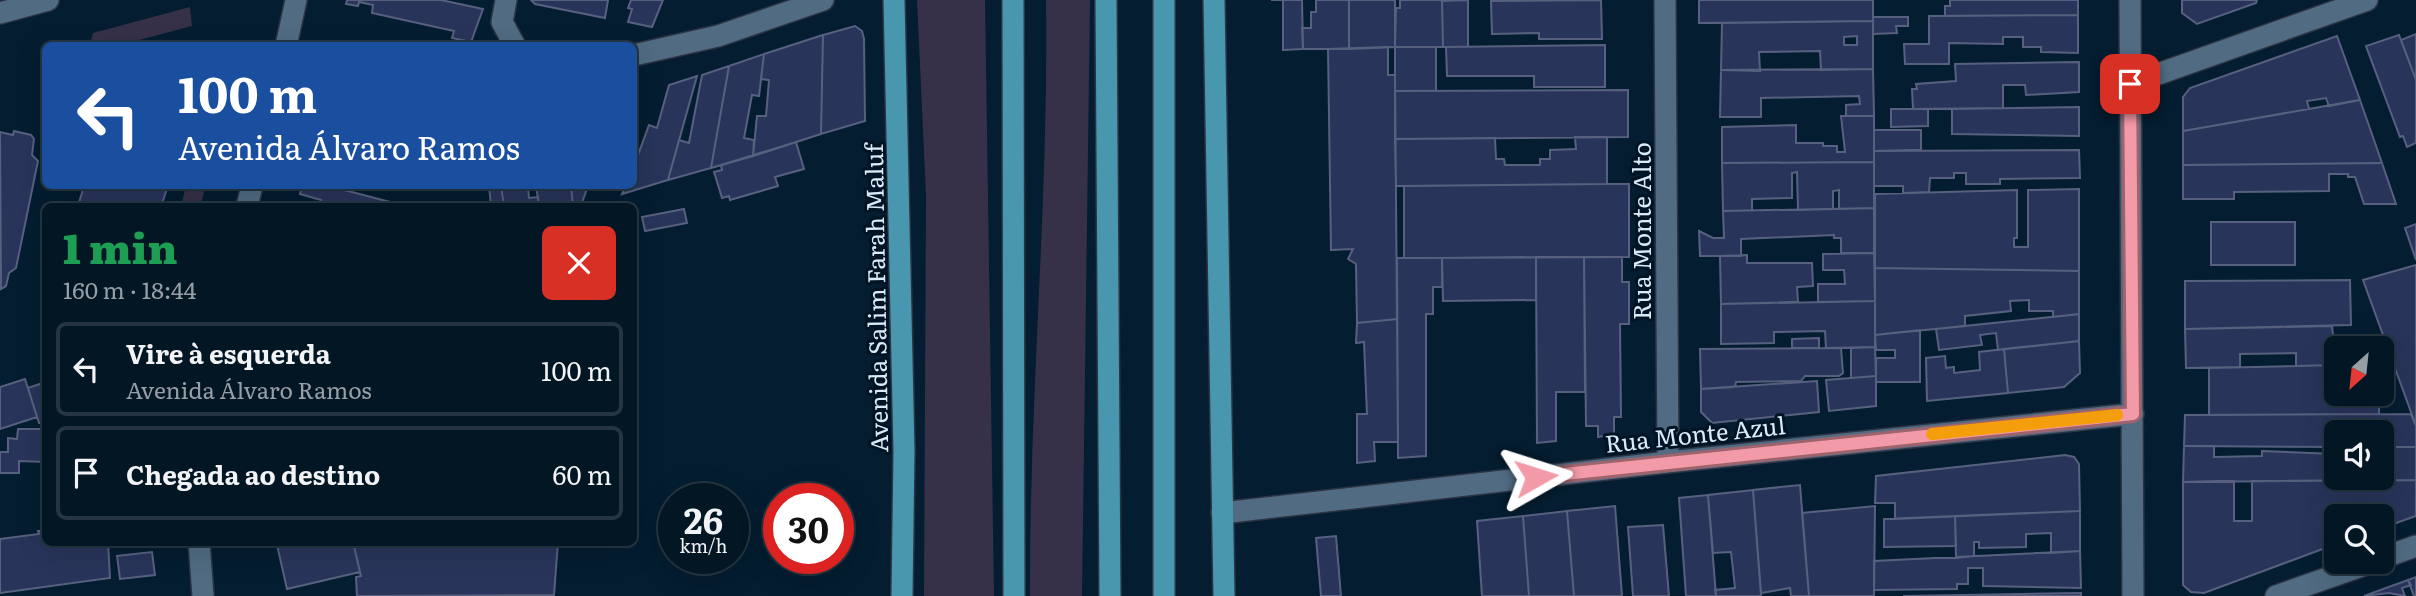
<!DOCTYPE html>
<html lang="pt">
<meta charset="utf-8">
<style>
:root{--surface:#031624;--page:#0d1f2c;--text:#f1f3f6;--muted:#979fa6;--line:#243541}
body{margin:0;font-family:Literata,serif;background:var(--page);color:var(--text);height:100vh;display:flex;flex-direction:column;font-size:26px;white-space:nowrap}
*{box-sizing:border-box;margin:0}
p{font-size:23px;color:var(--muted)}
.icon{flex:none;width:38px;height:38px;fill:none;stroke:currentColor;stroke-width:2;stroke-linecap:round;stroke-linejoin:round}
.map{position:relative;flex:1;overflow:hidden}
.sheet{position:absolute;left:42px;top:203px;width:595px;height:343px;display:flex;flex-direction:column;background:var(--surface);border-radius:10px;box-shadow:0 7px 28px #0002,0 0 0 2px var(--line)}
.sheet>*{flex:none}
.guide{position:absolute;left:42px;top:42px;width:595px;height:147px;border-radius:10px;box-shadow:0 7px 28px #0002,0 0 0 2px var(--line);background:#1a4fa0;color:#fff;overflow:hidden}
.needle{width:46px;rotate:207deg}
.buttons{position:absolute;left:2324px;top:336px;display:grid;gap:14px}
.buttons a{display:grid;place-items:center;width:70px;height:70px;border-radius:10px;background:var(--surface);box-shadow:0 7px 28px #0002,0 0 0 2px var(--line);font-size:35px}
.speed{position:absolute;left:658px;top:483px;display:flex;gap:14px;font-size:35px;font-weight:700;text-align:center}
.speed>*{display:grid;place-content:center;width:91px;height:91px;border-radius:50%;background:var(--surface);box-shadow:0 7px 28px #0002,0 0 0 2px var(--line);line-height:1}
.speed small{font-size:18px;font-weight:400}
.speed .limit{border:10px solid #d22;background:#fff;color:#111}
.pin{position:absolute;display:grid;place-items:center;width:60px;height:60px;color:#fff;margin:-30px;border-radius:14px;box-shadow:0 4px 10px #0006}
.me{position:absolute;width:77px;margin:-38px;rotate:84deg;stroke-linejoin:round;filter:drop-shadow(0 0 5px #0008)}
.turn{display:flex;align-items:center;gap:24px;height:147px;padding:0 21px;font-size:32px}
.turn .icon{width:91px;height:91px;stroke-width:2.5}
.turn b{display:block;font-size:49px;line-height:60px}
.round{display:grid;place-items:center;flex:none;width:74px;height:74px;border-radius:10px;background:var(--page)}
.overview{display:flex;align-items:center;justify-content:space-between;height:119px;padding:0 21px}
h1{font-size:42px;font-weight:800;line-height:52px;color:#1e9e55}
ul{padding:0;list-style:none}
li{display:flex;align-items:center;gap:21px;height:94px;margin:0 14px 10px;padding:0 7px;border:4px solid var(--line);border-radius:10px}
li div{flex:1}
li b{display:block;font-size:26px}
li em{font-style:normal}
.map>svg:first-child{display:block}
.green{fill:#363149}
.building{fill:#28345a;stroke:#57617f;stroke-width:2;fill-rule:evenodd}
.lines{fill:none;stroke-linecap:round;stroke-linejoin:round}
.minor-casing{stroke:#2c3444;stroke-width:24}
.tertiary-casing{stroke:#2c3444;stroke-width:24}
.secondary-casing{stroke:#2c3444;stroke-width:24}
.trunk-casing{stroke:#2c3444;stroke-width:24}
.minor{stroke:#506b82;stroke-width:21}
.tertiary{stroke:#506b82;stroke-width:21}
.secondary{stroke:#506b82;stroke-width:21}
.trunk{stroke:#4996af;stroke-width:21}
.route-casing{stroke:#9e646d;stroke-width:18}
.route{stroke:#f39aa8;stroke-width:12}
.slow{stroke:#f59e0b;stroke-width:12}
.labels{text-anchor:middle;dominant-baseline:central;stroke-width:6;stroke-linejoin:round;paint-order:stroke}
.street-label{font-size:24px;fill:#dbeaf7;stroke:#001426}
</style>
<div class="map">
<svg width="2416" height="596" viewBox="0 0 2416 596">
<rect width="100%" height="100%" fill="#041d30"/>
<path class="green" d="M917,0H985L994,596H924L926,195Z
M1046,0H1090L1082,596H1030C1029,397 1049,199 1046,0Z
M190,7L192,26L120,45H90L93,33Z
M186,186H206L200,206H181Z"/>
<path class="building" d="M347,0H441L483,9L471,42L452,38L454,31L372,13L373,5L359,2L358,6L346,4Z
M531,0H608L605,18L535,4Z
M631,0H663L652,27L628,22L632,9L628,8Z
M1271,0H1302L1303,49L1283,50V0Z
M1316,0H1349V49H1303L1302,28H1311V12H1316Z
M1349,0H1395V47L1349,49Z
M1400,0H1442L1443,47H1395L1396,8H1400Z
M1468,0V47H1443L1442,1Z
M1601,0L1602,39H1539V33L1492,34L1491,1Z
M1699,0H1873V21L1699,23Z
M1950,0H2078V15L1945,16V6H1950Z
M2182,0H2257L2256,3L2197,24L2182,13Z
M2078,15V53L2041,52V47H2023V37H2003V44L1949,43V64H1905L1904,44H1929V16Z
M1873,17H1908V26H1896L1897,33L1873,34Z
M1873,21V69L1821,70L1820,51L1759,52L1760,71L1721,70L1722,23ZM1857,36V45H1844V37Z
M855,26L862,31L864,39L865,121L821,134L823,35Z
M2416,34V80L2401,40Z
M823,35L821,134L753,156L757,116H766L769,80L761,79L764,54Z
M2399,35L2416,80V143L2407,147L2403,136L2400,137L2366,46Z
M2337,36L2360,100L2329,106L2326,98L2307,101L2309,109L2183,131V97L2190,88Z
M1605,45V87H1534V76H1447L1446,47Z
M1388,47V75H1395L1397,319L1357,323L1356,264L1348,259L1353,249L1331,250L1328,49Z
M1395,47H1436V91H1395Z
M764,54L759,96L752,95L744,138L754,140L753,156L711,168L729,66Z
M2079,62V92L2026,95L2025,85H2003V108L1913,109L1912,89H1917L1916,84L1956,81L1955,64Z
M729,66L711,168L668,180L679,140L689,143L702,75Z
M1873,69L1874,116H1846V105L1860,104L1859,96L1761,98V117H1720L1721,70Z
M697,76L668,180L622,194L626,186H634V166L649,125L657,128L669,85Z
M1628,90V137L1395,139V91Z
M2360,100L2382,163L2183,165V131Z
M2079,107V136L1952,134V109Z
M1891,109H1928V126L1891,127Z
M1841,116H1874V162L1722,163V127L1796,125V143H1823V146H1837V152H1845Z
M1874,130H1921V150L1874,151Z
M14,131L31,135L34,139L32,155L38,161L16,268L9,273L6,286L1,289L0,132L13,135Z
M1575,137H1607V184L1396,186L1395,139L1495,138L1496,159H1504L1505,165H1540V159H1550V150L1576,149Z
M796,142L804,169L775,177L778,186L730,200L729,196L722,198L714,172L722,170L721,165Z
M2079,150L2080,178L2000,179V184H1966V173H1954V178H1930L1929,192L1903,193V186H1874V151Z
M1874,162V208L1839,209V190L1833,191V209L1798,210L1797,172L1792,173V198L1752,199V211H1723L1722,163Z
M2382,163L2396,204H2364L2355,177H2348V174H2329V191L2234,192V199H2183V165Z
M1607,184H1629V257L1404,258V186Z
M84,186H168L161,206H78Z
M302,186H329L390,202L388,206H319L321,200L300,194Z
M472,186H501L504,206H479L491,205L489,187L472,189Z
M501,186H528L529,198L538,197L539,206H504Z
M536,186H571L573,206H539Z
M571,186H588L581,205L573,206Z
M2079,189V271L1875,268V194L2017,190V238H2014V247H2028V190Z
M1874,208V253H1841V238H1834V235L1741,239V256H1700L1699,231L1713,238H1724L1723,211Z
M684,209L687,223L645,231L642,217Z
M2211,222H2295V265H2211Z
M2416,224V260L2405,228Z
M1874,253L1875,301L1818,302V284H1845L1844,270H1823V254Z
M1747,255V263H1812L1813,286L1797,287L1798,302L1721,304L1720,256Z
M1536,257V300L1443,301L1442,258Z
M1536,257H1584L1585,392H1556V441L1537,443Z
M1584,257H1622V282H1629V324H1620L1621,417H1614V434L1598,437V426H1586Z
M1397,258H1442V287H1433V314H1426V456L1398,458Z
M2416,265V426L2363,280Z
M1875,268L2079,271V314L2053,317V311H2029V300L2010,301L2011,311L1965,316V326L1875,335Z
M2350,280L2351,325L2185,329V281Z
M1875,301V347L1826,348L1825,331L1774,332V343L1721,344V304Z
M2079,314V341L1998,350L1996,333L1980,335L1982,345L1939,350L1936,329Z
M1397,319L1398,442H1374L1375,461L1357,463V414H1367L1364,342L1356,343L1357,323Z
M2332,326L2336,365L2296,366V353L2240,354V367L2186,368L2185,329Z
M1920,330V382H1876V358H1895V350H1876L1875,335Z
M1819,338V348H1792V339Z
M2384,339L2393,364H2382V348H2349V340Z
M2079,341L2080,373L2064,387L2008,393L2004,349Z
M1875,347L1876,376L1851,378V348Z
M1841,348L1843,373L1839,376H1805L1801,381L1736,382L1735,387L1701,389L1700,349Z
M2004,349L2008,393L1927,401L1926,358L1945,356L1946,368L1954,367V373L1980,370L1979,352Z
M2336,365V394H2379V414L2209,415V368Z
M1876,376V406L1829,411L1826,380Z
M25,379L37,417L0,429V387Z
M1817,381L1819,412L1712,423L1701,412V389Z
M46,382V421L39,423L28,388Z
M2411,414L2416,426V447H2382V432H2336V447L2184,446L2185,415Z
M18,429H46V462L19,461V473H0V452H8V438L17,439Z
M2184,446H2214V457L2262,456V451L2335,454L2336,478H2382V447H2416V480L2183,482Z
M2065,455L2074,457L2079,464L2080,511L1895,519V503H1875L1876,476Z
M2416,480V516L2382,528V516H2336V544L2204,593L2191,592L2183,585V482L2234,481V521H2252V481Z
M1800,485L1809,596H1791L1790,588L1761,593L1753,490Z
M1753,490L1761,596H1716L1715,590L1735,588L1731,552L1713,553L1708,495Z
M1708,495L1716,596H1686L1679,498Z
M1615,506L1622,596H1574L1567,511Z
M1875,506L1874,596H1809L1802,513Z
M1567,511L1574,596H1529L1523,516Z
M2080,511V551L2051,553V533L2026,534V547L1979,548V542H1974V556L1956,558L1955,516Z
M1523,516L1529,596H1482L1477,521Z
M1955,516L1956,546L1884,547V519Z
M1663,525L1669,596H1633L1628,527Z
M38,531H46V542H108L110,578L0,593V539L39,534Z
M1336,536L1341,596H1321L1316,538Z
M124,542H151V545H124Z
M286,542H353L360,572L287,589L277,545Z
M353,542H558L554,595L357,596L356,577L361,576Z
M2080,551L2081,588L1983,586V568H1968V584H1957V589L1874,590V561Z
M152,552L155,575L120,579L117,556Z
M2416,577V596H2414L2408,580Z
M2408,580L2411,585L2402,588L2405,596L2389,593L2364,596Z
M2081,593V596H1903Z"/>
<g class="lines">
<defs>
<path id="minor" d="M506,0L502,22L515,46
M1665,0L1668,462
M634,55L718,36L823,0
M2130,84L2367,0
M1222,513L1668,462L2133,414
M2382,558L2416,546
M2276,596L2373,562"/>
<path id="tertiary" d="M0,13L48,0
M286,46L296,0
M247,206L252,186
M199,542L203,596"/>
<path id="secondary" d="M2130,0L2133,596"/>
<path id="trunk" d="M894,0L904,451L902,596
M1013,0L1014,596
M1106,0L1110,596
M1214,0L1224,596
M1164,596V0"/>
</defs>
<use href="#minor" class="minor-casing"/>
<use href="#tertiary" class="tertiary-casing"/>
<use href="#secondary" class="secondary-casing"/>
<use href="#trunk" class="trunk-casing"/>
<use href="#minor" class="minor"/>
<use href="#tertiary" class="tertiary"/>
<use href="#secondary" class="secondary"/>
<use href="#trunk" class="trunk"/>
</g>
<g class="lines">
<defs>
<path id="route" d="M1536,477L2133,414L2130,84"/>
</defs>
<use href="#route" class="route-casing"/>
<use href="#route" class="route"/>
<path class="slow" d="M1932,434L2117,415"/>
</g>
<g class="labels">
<g class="street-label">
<text transform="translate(1640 231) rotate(-90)">Rua Monte Alto</text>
<text transform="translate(875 298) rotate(-91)">Avenida Salim Farah Maluf</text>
<text transform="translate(1695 433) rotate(-6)">Rua Monte Azul</text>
</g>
</g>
</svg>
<div class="buttons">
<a><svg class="needle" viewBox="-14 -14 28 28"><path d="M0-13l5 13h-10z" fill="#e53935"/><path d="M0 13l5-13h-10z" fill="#979fa6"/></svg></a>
<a><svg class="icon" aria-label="sound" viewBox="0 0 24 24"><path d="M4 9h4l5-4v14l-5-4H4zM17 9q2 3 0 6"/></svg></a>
<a><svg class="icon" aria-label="search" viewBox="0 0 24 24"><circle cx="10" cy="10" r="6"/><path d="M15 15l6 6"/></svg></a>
</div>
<div class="speed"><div>26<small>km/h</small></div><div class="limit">30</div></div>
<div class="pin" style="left:2130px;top:84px;background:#d93025"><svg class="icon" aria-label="arrive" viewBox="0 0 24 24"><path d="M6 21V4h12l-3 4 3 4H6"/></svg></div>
<svg class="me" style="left:1536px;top:477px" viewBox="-20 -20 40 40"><path d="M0-17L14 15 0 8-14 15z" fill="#f39aa8" stroke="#fff" stroke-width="4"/></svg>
<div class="guide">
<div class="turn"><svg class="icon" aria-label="left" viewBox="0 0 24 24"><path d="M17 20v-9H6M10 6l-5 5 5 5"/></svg><div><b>100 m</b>Avenida Álvaro Ramos</div></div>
</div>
<section class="sheet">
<div class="overview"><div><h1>1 min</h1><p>160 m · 18:44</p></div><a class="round" style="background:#d93025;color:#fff"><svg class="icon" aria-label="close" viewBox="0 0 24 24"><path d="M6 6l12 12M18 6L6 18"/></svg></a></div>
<ul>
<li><svg class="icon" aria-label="left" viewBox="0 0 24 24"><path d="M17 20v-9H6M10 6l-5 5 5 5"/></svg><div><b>Vire à esquerda</b><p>Avenida Álvaro Ramos</p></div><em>100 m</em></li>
<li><svg class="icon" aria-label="arrive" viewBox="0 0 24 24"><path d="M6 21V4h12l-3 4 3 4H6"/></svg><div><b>Chegada ao destino</b></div><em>60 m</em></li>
</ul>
</section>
</div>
